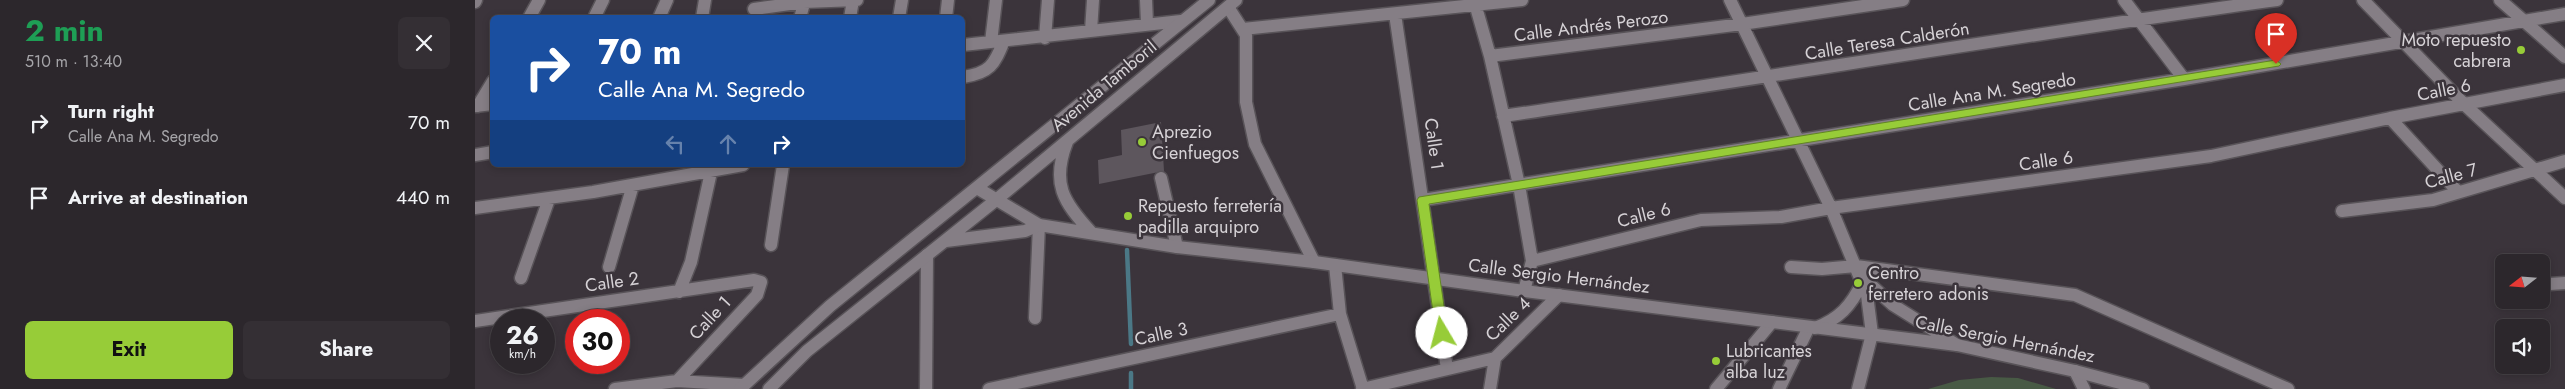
<!DOCTYPE html>
<meta charset="utf-8">
<style>
:root{--surface:#2c272c;--page:#342f34;--text:#f1f3f6;--muted:#a6a5a9;--line:#484448;--accent:#97cc38}
body{margin:0;font-family:Jost,sans-serif;background:var(--page);color:var(--text);height:100vh;display:flex;flex-direction:column;font-size:19px;white-space:nowrap}
*{box-sizing:border-box;margin:0}
p{font-size:16px;color:var(--muted)}
.icon{flex:none;width:28px;height:28px;fill:none;stroke:currentColor;stroke-width:2;stroke-linecap:round;stroke-linejoin:round}
.map{position:relative;flex:1;overflow:hidden}
.sheet{display:flex;flex-direction:column;background:var(--surface);width:475px}
.sheet>*{flex:none}
.banner{position:absolute;left:15px;top:15px;width:475px;height:152px;border-radius:8px;box-shadow:0 2px 8px #0003,0 0 0 1px var(--line);background:#1a4fa0;color:#fff;overflow:hidden}
.needle{width:32px;rotate:253deg}
.controls{position:absolute;left:2020px;top:254px;display:grid;gap:10px}
.controls a{display:grid;place-items:center;width:55px;height:55px;border-radius:8px;background:var(--surface);box-shadow:0 2px 8px #0003,0 0 0 1px var(--line);font-size:25px}
.speed{position:absolute;left:15px;top:309px;display:flex;gap:10px;font-size:25px;font-weight:700;text-align:center}
.speed>*{display:grid;place-content:center;width:65px;height:65px;border-radius:50%;background:var(--surface);box-shadow:0 2px 8px #0003,0 0 0 1px var(--line);line-height:1}
.speed small{font-size:12px;font-weight:400}
.speed .limit{border:8px solid #d22;background:#fff;color:#111}
.pin{position:absolute;display:grid;place-items:center;width:42px;height:42px;color:#fff;margin:-51px -21px;border-radius:50% 50% 50% 0;rotate:-45deg;box-shadow:0 0 5px #0007}
.pin .icon{rotate:45deg}
.me{position:absolute;width:55px;margin:-28px;rotate:352deg;stroke-linejoin:round;filter:drop-shadow(0 0 4px #0008)}
.turn{display:flex;align-items:center;gap:18px;height:105px;padding:0 25px;font-size:22px}
.turn .icon{width:65px;height:65px;stroke-width:2.5}
.turn b{display:block;font-size:35px;line-height:42px}
.lanes{display:flex;align-items:center;height:48px;padding:0 25px;background:#0003;justify-content:center;gap:25px;direction:ltr}
.lanes .off{opacity:.35}
.round{display:grid;place-items:center;flex:none;width:52px;height:52px;border-radius:8px;background:var(--page)}
.overview{display:flex;align-items:center;justify-content:space-between;height:85px;padding:0 25px}
h1{font-size:30px;font-weight:700;line-height:38px;color:#1e9e55}
.action{display:flex;gap:10px;margin-top:auto;padding:10px 25px}
.action a{flex:1;height:58px;border-radius:8px;background:var(--accent);color:#111;font-size:20px;font-weight:700;line-height:58px;text-align:center}
.action a+a{background:var(--page);color:var(--text)}
ul{padding:0;list-style:none}
li{display:flex;align-items:center;gap:15px;height:75px;padding:0 25px}
li div{flex:1}
li b{display:block;font-size:19px}
li em{font-style:normal}
main{display:flex;flex:1;min-height:0}
.map>svg:first-child{display:block}
.green{fill:#485a45}
.lines{fill:none;stroke-linecap:round;stroke-linejoin:round}
.stream{stroke:#4b7886;stroke-width:4.5}
.building{fill:#5d565d}
.street-casing{stroke:#585358;stroke-width:15}
.secondary-casing{stroke:#585358;stroke-width:15}
.street{stroke:#857e85;stroke-width:12}
.secondary{stroke:#857e85;stroke-width:12}
.route{fill:#97cc38;stroke:#628524}
.poi-dot{fill:#97cc38;stroke:#3b343b;stroke-width:2}
.labels{text-anchor:middle;dominant-baseline:central;stroke-width:5;stroke-linejoin:round;paint-order:stroke}
.street-label{font-size:18px;fill:#d6d2d6;stroke:#3b343b}
.poi-label{font-size:18px;fill:#d6d2d6;stroke:#3b343b;text-anchor:start}
</style>
<main>
<section class="sheet">
<div class="overview"><div><h1>2 min</h1><p>510 m · 13:40</p></div><a class="round"><svg class="icon" aria-label="close" viewBox="0 0 24 24"><path d="M6 6l12 12M18 6L6 18"/></svg></a></div>
<ul>
<li><svg class="icon" aria-label="right" viewBox="0 0 24 24"><path d="M7 20v-9h11M14 6l5 5-5 5"/></svg><div><b>Turn right</b><p>Calle Ana M. Segredo</p></div><em>70 m</em></li>
<li><svg class="icon" aria-label="arrive" viewBox="0 0 24 24"><path d="M6 21V4h12l-3 4 3 4H6"/></svg><div><b>Arrive at destination</b></div><em>440 m</em></li>
</ul>
<div class="action"><a>Exit</a><a>Share</a></div>
</section>
<div class="map">
<svg width="2090" height="389" viewBox="0 0 2090 389">
<rect width="100%" height="100%" fill="#3b343b"/>
<path class="green" d="M1516,377L1543,378L1581,389H1453L1484,380Z"/>
<g class="lines">
<path class="stream" d="M652,250L656,344
M656,373V389"/>
</g>
<path class="building" d="M686,122L689,171L624,184L623,160L647,155L646,130Z"/>
<g class="lines">
<defs>
<path id="street" d="M671,0L672,23
M999,0L1015,56L1044,185L1057,261L1049,291
M1255,0L1356,208L1392,295L1397,334L1383,389
M1649,0L1709,79
M1888,0L1989,104L2090,198
M2025,0L2090,57
M0,2L1,0
M753,7L771,35V102L780,144L839,262
M279,9L329,2L382,0
M920,14L972,369
M54,18L64,0
M119,18L128,0
M184,18L192,0
M227,18L230,0
M325,18L330,0
M375,18L378,0
M424,18L427,0
M471,18L473,0
M768,29L1047,0
M616,31L618,0
M570,38L573,0
M516,42L521,0
M488,45L706,21
M1015,56L1267,24L1428,0
M488,77C515,73 519,65 529,41
M0,106L18,104
M3,106L18,81
M1028,116C1286,79 1544,35 1802,0
M1915,118L1983,192
M0,155L18,152
M686,178L702,247
M948,200L1709,79L2090,14
M0,208L118,192L268,165
M1867,211L1958,200L2090,161
M296,245L308,165
M1057,261L1226,220L1306,217L1356,208L1736,156L1915,118L2090,85
M860,265L865,314L888,389
M134,267L158,185
M1316,267L1347,269L1381,266L1600,295L1813,389
M1387,277L1418,305L1482,345
M46,278L74,199
M2075,284L2090,283
M204,292L216,262L236,172
M560,318L564,225
M0,321L279,280L286,282L282,295L202,381
M1340,328C1364,319 1376,306 1387,283
M1600,371L1609,389
M140,389L202,381L269,385
M451,389L452,255
M514,389L865,314
M887,389L1020,358L1084,295
M1015,389L1020,358
M1241,389L1297,322
M1304,389L1334,327"/>
<path id="secondary" d="M592,142C576,183 588,202 616,232
M502,188L564,225L702,247L839,262L1049,291L1482,345L1600,371L1668,389
M471,241L550,231L564,225
M265,389L355,306L734,0
M294,389L332,351L521,200L761,0"/>
</defs>
<use href="#street" class="street-casing"/>
<use href="#secondary" class="secondary-casing"/>
<use href="#street" class="street"/>
<use href="#secondary" class="secondary"/>
</g>
<path class="route" d="M1801,60L1806,64L1804,66L954,204L973,333L967,338L961,333L942,200L944,197Z"/>
<g class="poi-dot">
<circle cx="2046" cy="50" r="5"/>
<circle cx="667" cy="142" r="5"/>
<circle cx="653" cy="216" r="5"/>
<circle cx="1383" cy="283" r="5"/>
<circle cx="1241" cy="361" r="5"/>
</g>
<g class="labels">
<g class="street-label">
<text transform="translate(1116 26) rotate(-7)">Calle Andrés Perozo</text>
<text transform="translate(1412 41) rotate(-9)">Calle Teresa Calderón</text>
<text transform="translate(629 86) rotate(-40)">Avenida Tamboril</text>
<text transform="translate(1969 90) rotate(-11)">Calle 6</text>
<text transform="translate(1517 92) rotate(-9)">Calle Ana M. Segredo</text>
<text transform="translate(959 144) rotate(82)">Calle 1</text>
<text transform="translate(1571 161) rotate(-8)">Calle 6</text>
<text transform="translate(1976 176) rotate(-15)">Calle 7</text>
<text transform="translate(1169 215) rotate(-14)">Calle 6</text>
<text transform="translate(1084 276) rotate(7)">Calle Sergio Hernández</text>
<text transform="translate(137 282) rotate(-8)">Calle 2</text>
<text transform="translate(235 318) rotate(-47)">Calle 1</text>
<text transform="translate(1033 319) rotate(-44)">Calle 4</text>
<text transform="translate(686 334) rotate(-12)">Calle 3</text>
<text transform="translate(1530 339) rotate(11)">Calle Sergio Hernández</text>
</g>
<g class="poi-label">
<text x="2036" y="40" text-anchor="end">Moto repuesto<tspan x="2036" dy="21">cabrera</tspan></text>
<text x="677" y="132">Aprezio<tspan x="677" dy="21">Cienfuegos</tspan></text>
<text x="663" y="206">Repuesto ferretería<tspan x="663" dy="21">padilla arquipro</tspan></text>
<text x="1393" y="273">Centro<tspan x="1393" dy="21">ferretero adonis</tspan></text>
<text x="1251" y="351">Lubricantes<tspan x="1251" dy="21">alba luz</tspan></text>
</g>
</g>
</svg>
<div class="controls">
<a><svg class="needle" viewBox="-14 -14 28 28"><path d="M0-13l5 13h-10z" fill="#e53935"/><path d="M0 13l5-13h-10z" fill="#a6a5a9"/></svg></a>
<a><svg class="icon" aria-label="sound" viewBox="0 0 24 24"><path d="M4 9h4l5-4v14l-5-4H4zM17 9q2 3 0 6"/></svg></a>
</div>
<div class="speed"><div>26<small>km/h</small></div><div class="limit">30</div></div>
<div class="pin" style="left:1801px;top:64px;background:#d93025"><svg class="icon" aria-label="arrive" viewBox="0 0 24 24"><path d="M6 21V4h12l-3 4 3 4H6"/></svg></div>
<svg class="me" style="left:967px;top:333px" viewBox="-20 -20 40 40"><circle r="19" fill="#fff"/><path d="M0-13L10 11 0 6-10 11z" fill="#97cc38"/></svg>
<div class="banner">
<div class="turn"><svg class="icon" aria-label="right" viewBox="0 0 24 24"><path d="M7 20v-9h11M14 6l5 5-5 5"/></svg><div><b>70 m</b>Calle Ana M. Segredo</div></div>
<div class="lanes"><svg class="icon off" aria-label="left" viewBox="0 0 24 24"><path d="M17 20v-9H6M10 6l-5 5 5 5"/></svg><svg class="icon off" aria-label="ahead" viewBox="0 0 24 24"><path d="M12 20V5M6 11l6-6 6 6"/></svg><svg class="icon" aria-label="right" viewBox="0 0 24 24"><path d="M7 20v-9h11M14 6l5 5-5 5"/></svg></div>
</div>
</div>
</main>
